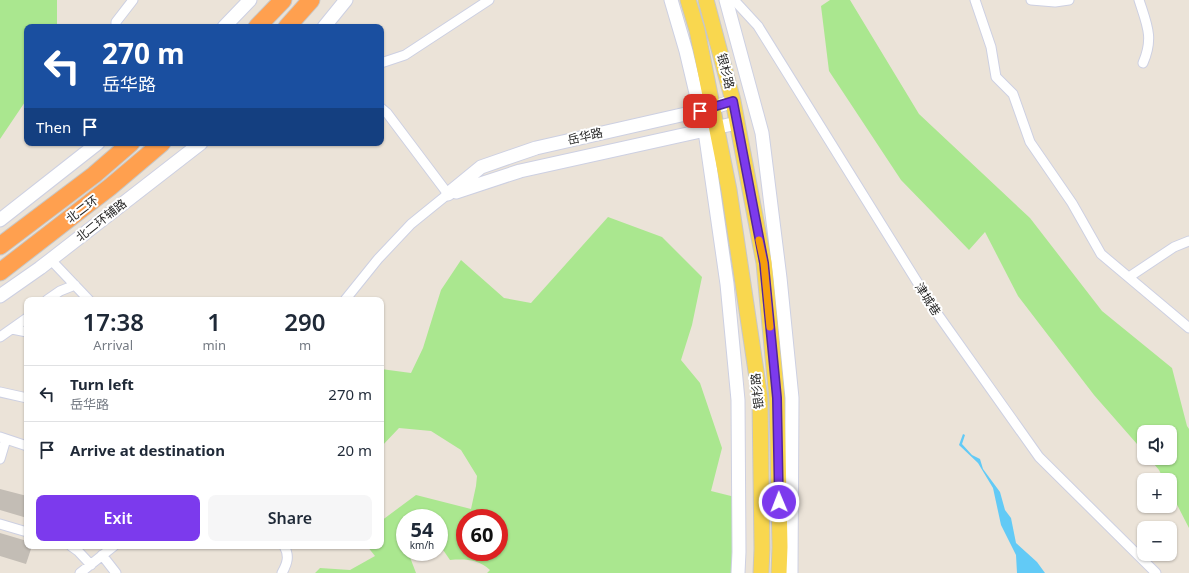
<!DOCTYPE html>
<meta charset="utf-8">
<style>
:root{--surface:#fff;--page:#f6f6f7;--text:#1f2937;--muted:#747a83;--line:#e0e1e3;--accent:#7c3aed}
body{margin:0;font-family:"Noto Sans","Noto Sans SC",sans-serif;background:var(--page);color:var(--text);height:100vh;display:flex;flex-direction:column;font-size:15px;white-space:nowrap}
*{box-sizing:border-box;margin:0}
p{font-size:13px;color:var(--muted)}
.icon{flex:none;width:22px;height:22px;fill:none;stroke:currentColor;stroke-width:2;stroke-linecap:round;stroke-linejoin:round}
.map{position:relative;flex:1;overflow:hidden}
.panel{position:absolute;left:24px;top:297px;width:360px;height:252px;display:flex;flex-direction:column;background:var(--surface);border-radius:8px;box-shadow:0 1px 3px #0004}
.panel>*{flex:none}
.hud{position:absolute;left:24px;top:24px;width:360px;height:122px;border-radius:8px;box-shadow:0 1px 3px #0004;background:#1a4fa0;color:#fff;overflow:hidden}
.controls{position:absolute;left:1137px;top:425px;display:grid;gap:8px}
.controls a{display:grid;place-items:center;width:40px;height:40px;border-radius:8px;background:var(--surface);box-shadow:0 1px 3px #0004;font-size:20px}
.speed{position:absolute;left:396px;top:509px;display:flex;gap:8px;font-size:20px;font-weight:700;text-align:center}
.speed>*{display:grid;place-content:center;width:52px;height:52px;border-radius:50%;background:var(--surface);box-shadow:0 1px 3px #0004;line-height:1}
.speed small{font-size:10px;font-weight:400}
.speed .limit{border:6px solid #d22;background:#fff;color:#111}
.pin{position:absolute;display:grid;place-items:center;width:34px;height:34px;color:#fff;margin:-17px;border-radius:8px;box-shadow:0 2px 6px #0006}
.me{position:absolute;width:44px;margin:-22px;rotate:359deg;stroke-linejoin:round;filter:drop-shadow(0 0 3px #0008)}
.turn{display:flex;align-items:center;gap:14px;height:84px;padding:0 12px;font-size:18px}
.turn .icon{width:52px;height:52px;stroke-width:2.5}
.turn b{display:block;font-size:28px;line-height:34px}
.then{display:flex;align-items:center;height:38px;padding:0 12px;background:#0003;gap:8px;font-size:15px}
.eta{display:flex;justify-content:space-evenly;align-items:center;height:68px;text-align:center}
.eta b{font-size:24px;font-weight:600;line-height:28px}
.action{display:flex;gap:8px;margin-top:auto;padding:8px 12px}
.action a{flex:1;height:46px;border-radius:8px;background:var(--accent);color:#fff;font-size:16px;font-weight:600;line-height:46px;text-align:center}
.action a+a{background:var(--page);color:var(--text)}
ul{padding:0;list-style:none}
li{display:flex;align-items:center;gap:12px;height:56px;padding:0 12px;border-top:1px solid var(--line)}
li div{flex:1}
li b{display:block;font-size:15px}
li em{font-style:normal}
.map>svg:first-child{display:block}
.green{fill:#aae78f;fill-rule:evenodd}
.water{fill:#62caf6}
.building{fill:#c3bdb5}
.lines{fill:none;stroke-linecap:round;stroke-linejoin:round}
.street-casing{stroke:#cdd0e2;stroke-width:11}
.secondary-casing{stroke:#cdd0e2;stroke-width:15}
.primary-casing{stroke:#c7c7c7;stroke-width:17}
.highway-casing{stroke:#c7c7c7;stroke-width:19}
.street{stroke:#fff;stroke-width:9}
.secondary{stroke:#fff;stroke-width:13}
.primary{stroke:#f9d74f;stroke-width:15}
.highway{stroke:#ffa04f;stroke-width:17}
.route-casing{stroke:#51269a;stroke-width:10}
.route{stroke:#7c3aed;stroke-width:7}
.slow{stroke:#f59e0b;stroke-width:7}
.labels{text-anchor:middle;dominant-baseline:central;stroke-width:4;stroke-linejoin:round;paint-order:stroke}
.street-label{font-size:12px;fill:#282828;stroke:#fff}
</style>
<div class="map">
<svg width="1189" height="573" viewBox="0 0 1189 573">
<rect width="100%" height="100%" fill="#ebe3d8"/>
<path class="green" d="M0,0H57V27H27V99L0,139Z
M830,0H850L919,114L1030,218L1102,311L1172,368L1187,426L1189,429V528L1170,491V480H1164L1159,470L1149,458H1170V432H1144V452L1094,395L1018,296L985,232L969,250L901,180L829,71L821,6Z
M608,217L662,237L702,277L692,325L681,360L700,383L722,448L711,491L739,498L733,573H487L490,570C478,559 465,559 450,560L439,544V518H405V552H408L416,573H315L320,568L350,570L375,556L367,546H381V521L416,495L471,509L476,486L477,476L461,450L431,431L399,428L381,447V369L411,373L423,348L441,290L461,260L504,298L531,303ZM465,518H499V552H465Z"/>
<path class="water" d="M963,434L965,435L962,444L972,455L980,459L983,469L1000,492L1005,510L1011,518L1016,543L1037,562L1045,573H1017L1016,555L1001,525L993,488L978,463L959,445Z"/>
<path class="building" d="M0,489L27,496V518L0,510Z
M0,533L27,541V546H32L26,564L0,556Z"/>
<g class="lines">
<defs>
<path id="street" d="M734,0L758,26L934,309L1039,457L1156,573
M975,0L991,47L996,77L1013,94L1030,142L1072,203L1101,254L1189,328
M1031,0L1055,2L1069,0
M1139,0C1147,25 1154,38 1143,63
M116,27V22L133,0
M381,63L405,55L489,0
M50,259L89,300
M1129,277L1174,247L1189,241
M47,300L60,291L75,285
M345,300L378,259L411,224L448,194L387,113L381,108
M12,329L27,332
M0,337L27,318
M0,392L27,398
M0,437L27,446
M0,459L6,439
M0,524L27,532
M71,546L78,551L91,565
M102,555L116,573
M80,573L114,546
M282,573C287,564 290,556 284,546"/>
<path id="secondary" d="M671,0L686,51L705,131L727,284L738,400L739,552L738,573
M726,0L762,133L780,278L792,398L791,573
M224,27L250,0
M324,27L346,0
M456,192L520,171L737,123
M448,194L481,167L536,148L712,108L733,101
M0,220L98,143
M0,296L40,268L201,143"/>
<path id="primary" d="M688,0L697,30L729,190L760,398L762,549L761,573
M706,0L733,101L764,263L777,399L780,547L779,573"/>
<path id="highway" d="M257,27L283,0
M287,27L311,0
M0,246L94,175L131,143
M0,272L110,187L162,143"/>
</defs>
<use href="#street" class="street-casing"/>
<use href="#secondary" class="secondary-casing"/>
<use href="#primary" class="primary-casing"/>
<use href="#highway" class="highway-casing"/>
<use href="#street" class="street"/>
<use href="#secondary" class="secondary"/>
<use href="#primary" class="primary"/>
<use href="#highway" class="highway"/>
</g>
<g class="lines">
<defs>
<path id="route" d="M700,111L733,101L764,263L777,398L779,502"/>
</defs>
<use href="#route" class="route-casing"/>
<use href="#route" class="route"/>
<path class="slow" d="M759,240L764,263L770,327"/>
</g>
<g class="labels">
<g class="street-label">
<text transform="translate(726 71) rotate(76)">银杉路</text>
<text transform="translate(585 136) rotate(-13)">岳华路</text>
<text transform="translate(82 209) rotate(-37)">北二环</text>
<text transform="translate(101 220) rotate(-38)">北二环辅路</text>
<text transform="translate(928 299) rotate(57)">津城巷</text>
<text transform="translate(757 391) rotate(-96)">银杉路</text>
</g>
</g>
</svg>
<div class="controls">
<a><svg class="icon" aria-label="sound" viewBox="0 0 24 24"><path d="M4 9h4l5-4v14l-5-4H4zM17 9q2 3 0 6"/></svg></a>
<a>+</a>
<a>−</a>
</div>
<div class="speed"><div>54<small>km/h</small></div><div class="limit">60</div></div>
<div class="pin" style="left:700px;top:111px;background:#d93025"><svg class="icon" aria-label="arrive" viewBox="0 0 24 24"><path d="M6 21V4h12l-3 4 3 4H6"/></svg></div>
<svg class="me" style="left:779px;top:502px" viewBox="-20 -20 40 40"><circle r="17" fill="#7c3aed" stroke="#fff" stroke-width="3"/><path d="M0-11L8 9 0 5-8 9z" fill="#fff"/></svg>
<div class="hud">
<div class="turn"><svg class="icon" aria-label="left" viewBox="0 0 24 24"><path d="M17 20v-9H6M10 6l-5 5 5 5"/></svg><div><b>270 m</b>岳华路</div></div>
<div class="then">Then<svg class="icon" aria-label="arrive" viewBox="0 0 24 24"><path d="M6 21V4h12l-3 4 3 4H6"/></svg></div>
</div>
<section class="panel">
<div class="eta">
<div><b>17:38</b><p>Arrival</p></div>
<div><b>1</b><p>min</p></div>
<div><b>290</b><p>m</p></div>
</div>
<ul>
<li><svg class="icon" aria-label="left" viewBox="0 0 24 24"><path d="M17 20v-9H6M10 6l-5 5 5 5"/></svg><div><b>Turn left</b><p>岳华路</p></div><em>270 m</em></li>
<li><svg class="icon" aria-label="arrive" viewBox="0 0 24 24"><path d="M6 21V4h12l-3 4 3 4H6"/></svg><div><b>Arrive at destination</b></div><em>20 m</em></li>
</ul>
<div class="action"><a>Exit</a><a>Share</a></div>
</section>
</div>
